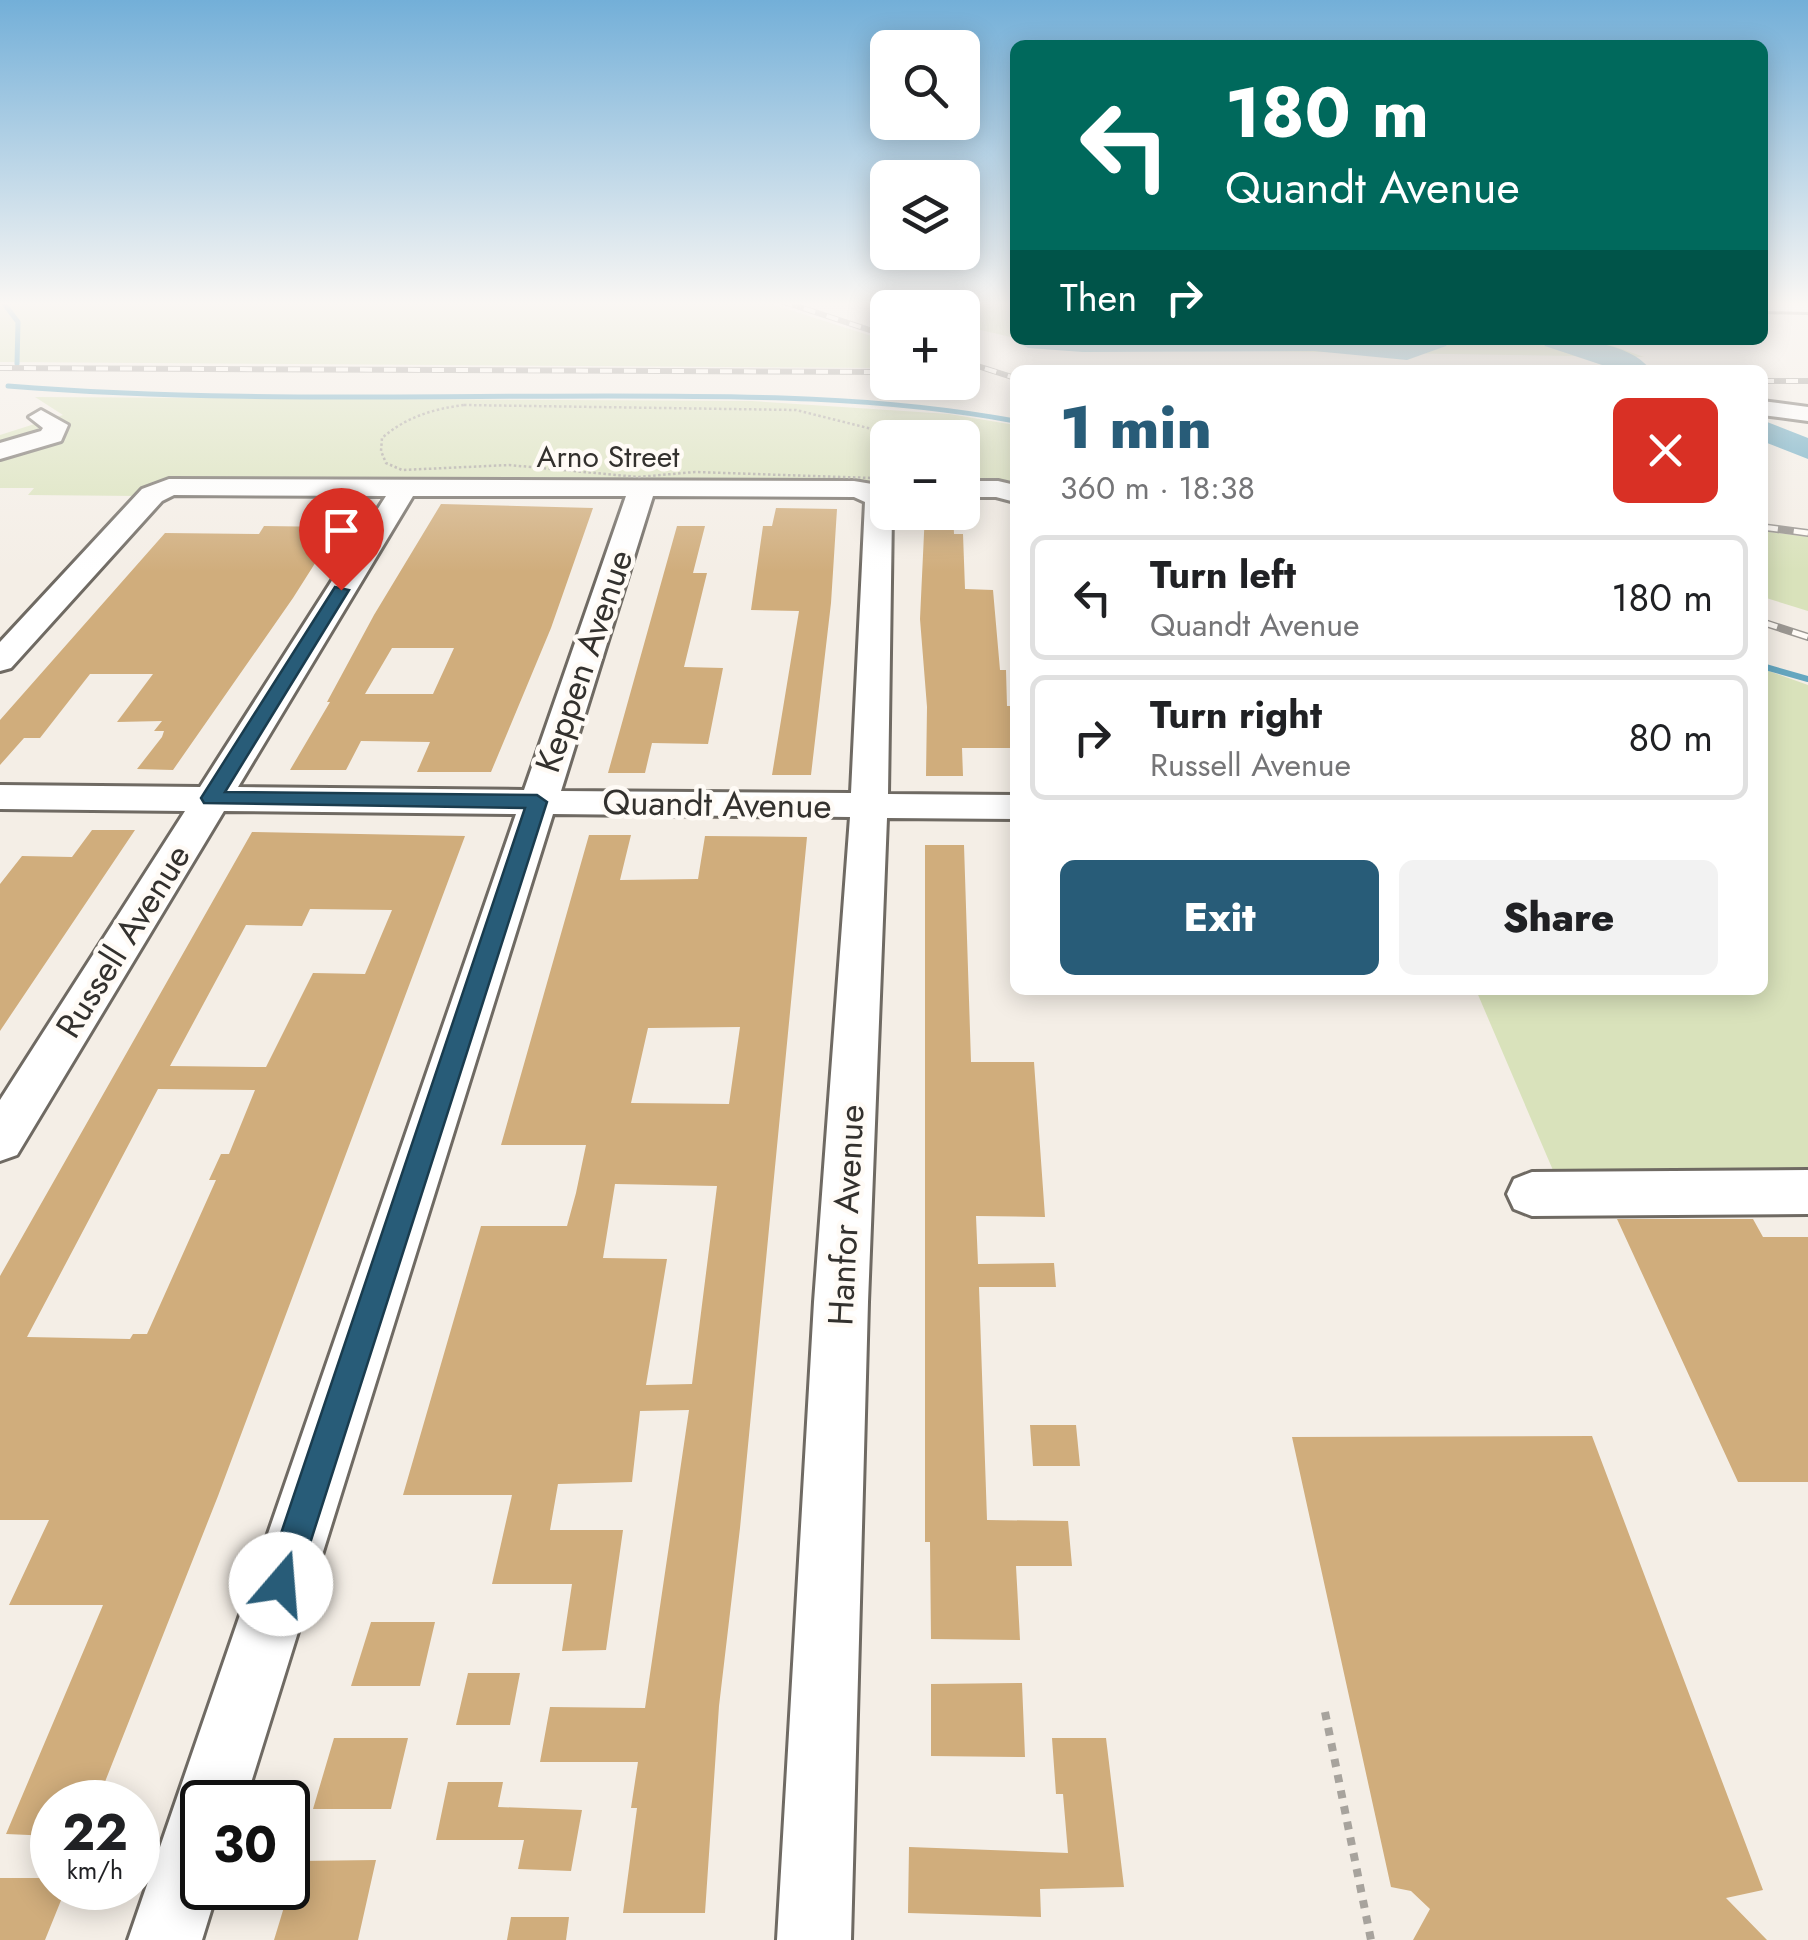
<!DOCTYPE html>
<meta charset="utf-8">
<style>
:root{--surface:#fff;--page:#f2f2f2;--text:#202124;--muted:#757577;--line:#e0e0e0;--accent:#285c78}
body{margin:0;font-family:Jost,sans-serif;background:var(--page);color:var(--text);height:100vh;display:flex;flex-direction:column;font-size:38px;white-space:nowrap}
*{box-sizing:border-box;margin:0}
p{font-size:32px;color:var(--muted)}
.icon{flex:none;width:55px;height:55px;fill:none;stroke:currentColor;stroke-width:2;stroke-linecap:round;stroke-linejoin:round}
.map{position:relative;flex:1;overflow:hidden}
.drawer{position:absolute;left:1010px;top:365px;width:758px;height:630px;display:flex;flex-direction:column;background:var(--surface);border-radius:15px;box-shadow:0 5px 25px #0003}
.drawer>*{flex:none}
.top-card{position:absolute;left:1010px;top:40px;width:758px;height:305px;border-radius:15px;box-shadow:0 5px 25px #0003;background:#00695c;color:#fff;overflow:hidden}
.controls{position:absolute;left:870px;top:30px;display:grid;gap:20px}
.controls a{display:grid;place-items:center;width:110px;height:110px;border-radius:15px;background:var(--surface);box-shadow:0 5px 25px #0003;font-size:50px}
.speed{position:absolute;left:30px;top:1780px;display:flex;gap:20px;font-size:50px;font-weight:700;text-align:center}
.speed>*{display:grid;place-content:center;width:130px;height:130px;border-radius:50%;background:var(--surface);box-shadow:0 5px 25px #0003;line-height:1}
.speed small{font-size:25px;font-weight:400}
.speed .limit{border:5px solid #111;border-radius:15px;background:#fff;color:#111}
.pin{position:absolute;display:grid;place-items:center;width:85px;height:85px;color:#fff;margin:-102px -42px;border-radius:50% 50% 50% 0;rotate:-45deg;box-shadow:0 0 10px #0007}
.pin .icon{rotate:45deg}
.me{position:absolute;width:110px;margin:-55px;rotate:18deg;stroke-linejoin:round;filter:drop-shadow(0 0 8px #0008)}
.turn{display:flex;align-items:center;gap:35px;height:210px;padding:0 50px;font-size:45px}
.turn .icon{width:130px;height:130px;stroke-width:2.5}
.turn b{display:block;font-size:70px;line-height:85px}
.then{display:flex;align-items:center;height:95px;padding:0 50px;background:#0003;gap:20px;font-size:38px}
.round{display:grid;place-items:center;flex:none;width:105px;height:105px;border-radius:15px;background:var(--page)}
.summary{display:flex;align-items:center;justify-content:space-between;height:170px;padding:0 50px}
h1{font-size:60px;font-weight:800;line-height:75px;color:var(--accent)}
.cta{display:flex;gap:20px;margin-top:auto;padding:20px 50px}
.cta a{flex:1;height:115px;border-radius:15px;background:var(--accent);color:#fff;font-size:40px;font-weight:800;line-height:115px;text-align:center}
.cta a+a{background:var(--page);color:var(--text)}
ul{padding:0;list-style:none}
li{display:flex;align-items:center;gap:30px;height:125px;margin:0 20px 15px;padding:0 30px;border:5px solid var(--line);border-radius:15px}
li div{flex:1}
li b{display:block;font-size:38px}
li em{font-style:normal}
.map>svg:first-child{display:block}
.green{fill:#d9e2bb}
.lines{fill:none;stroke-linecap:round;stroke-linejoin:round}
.stream-far1{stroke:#65a7c0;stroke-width:5}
.stream{stroke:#65a7c0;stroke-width:6}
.river{fill:#65a7c0;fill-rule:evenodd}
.building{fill:#d0ad7c;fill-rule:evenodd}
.minor-casing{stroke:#6f6a63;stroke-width:6}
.path-far1{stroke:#a7a39d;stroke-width:2.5;stroke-dasharray:2.5 2.5;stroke-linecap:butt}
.path{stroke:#a7a39d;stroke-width:8;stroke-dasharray:8 8;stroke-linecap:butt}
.minor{fill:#fff;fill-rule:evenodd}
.rail-far1-casing{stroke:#9b9792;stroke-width:6}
.rail-casing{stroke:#9b9792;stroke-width:8}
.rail-far1{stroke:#fffbf6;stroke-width:4;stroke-dasharray:12;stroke-linecap:butt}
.rail{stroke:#fffbf6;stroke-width:5;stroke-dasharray:16;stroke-linecap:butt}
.route{fill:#285c78;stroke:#1a3c4e;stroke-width:2.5}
.labels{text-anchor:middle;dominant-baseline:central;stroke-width:9;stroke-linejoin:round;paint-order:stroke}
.far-street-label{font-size:30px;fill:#33312e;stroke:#fffbf6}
.street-label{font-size:35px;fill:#33312e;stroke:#fffbf6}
</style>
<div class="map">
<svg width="1808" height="1940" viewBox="0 0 1808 1940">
<rect width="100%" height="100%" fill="#f4eee6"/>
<path class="green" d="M0,301H762L887,341V368L0,362Z
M880,301H1015V338L963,326L962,308L899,307Z
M1123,340H1597L1644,357L1187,350Z
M35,397L752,401L949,414L1015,425V486H963L962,438H888L887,485L185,480L140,496L28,495L34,488H0V435L63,415Z
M1762,531L1808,537V611L1763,597Z
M1763,669L1808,685V1177L1555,1175L1476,990H1762Z"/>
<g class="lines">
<path class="stream-far1" d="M2,301L18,322L17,364
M8,386C208,402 407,396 607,396C744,396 880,396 1015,421"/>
<path class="stream" d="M1762,666L1808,679"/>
<path class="river" d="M1014,340H1368L1404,343L1450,340L1446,346L1407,360L1314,351L1083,352L1028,348Z
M1541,340C1576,340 1627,340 1651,370H1617L1545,346Z
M1762,420L1808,438V459L1762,441Z"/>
</g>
<path class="building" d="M441,504L593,508L551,628L491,772H417L430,742L361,741L346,770H290L330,702H327L374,615ZM392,648H454L433,694H365Z
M776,508L837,509L831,603L811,775H772L799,611L751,610L763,526H772Z
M925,512H953L954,534H963L965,589L993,590L1000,670H1006L1007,706H1015V748H962L963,776H926L927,707L920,619Z
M264,526L338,527L293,598L173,770L137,769L162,737L164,731H154L162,721L117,722L153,674H90L40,738H24L0,765V720L165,533L259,534Z
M677,526H705L693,573H707L684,667L723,668L708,744L652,743L645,773H608Z
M92,830H135L0,1031V884L22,856L72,857Z
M252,832L465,836L218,1496L97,1802H52V1836L6,1834L103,1605H9L49,1520H0V1276ZM310,909L392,910L365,974L313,973L266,1067L170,1066L246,925L302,926ZM158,1089L255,1090L229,1154H221L209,1180H216L147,1334H133L130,1339L27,1337Z
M589,835H631L620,880L698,879L705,836L807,837L740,1528L719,1706L705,1913H623L637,1808H631L638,1762H540L550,1707L645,1708L689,1410L640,1411L632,1482L558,1484L550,1530H623L606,1650L562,1651L572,1584H492L512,1495H403L481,1226H567L576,1193L586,1145H501ZM740,1027L729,1104L631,1103L648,1028ZM615,1184L717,1186L692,1384L646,1385L667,1259L603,1258Z
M925,845H964L971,1062H1034L1045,1217L976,1216L978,1264L1054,1263L1056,1287H979L987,1520L1068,1521L1072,1566H1016L1020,1640L931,1639L930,1542H925Z
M1617,1219H1753L1763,1237H1808V1482H1738Z
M1030,1425H1076L1080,1466H1033Z
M1592,1436L1763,1890L1726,1898L1767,1940H1413L1430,1909L1411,1891L1391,1887L1292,1437Z
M371,1622H435L420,1686H351Z
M468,1673H520L510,1725H456Z
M1022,1683L1025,1757L931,1756V1684Z
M334,1738H408L391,1809H313Z
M1052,1738H1106L1124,1887L1040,1889L1041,1917L908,1913L909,1847L1068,1853L1063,1794H1056Z
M448,1782H503L498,1807L582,1810L571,1871L518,1869L524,1840H436Z
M376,1860L358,1940H274L298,1861Z
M0,1878H52V1888H66L45,1940H0Z
M511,1917H569L566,1940H507Z"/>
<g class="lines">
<defs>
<path id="minor" d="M1762,301H1808V312L1762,311Z
M1762,401L1808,407V421L1762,415Z
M41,410L68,425L61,441L0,459V443L41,431L43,428L29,417Z
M169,479L854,481L878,485L888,492V512H892L888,794L1015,795V819L887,818L868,1302L851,1940H777L814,1302L850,817L553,814L245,1802H202V1888H218L202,1940H128L516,814L224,811L17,1155L0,1161V1100L185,811L0,809V785L200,787L386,496L174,495L162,501L11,668L0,671V642L142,489ZM413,496H626L524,790L238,787ZM653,496L854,497L865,502L851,793L561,791Z
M962,481H998L1015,485V502L996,497H962Z
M1808,1170V1214L1532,1216L1514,1209L1507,1194L1514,1179L1532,1172Z"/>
</defs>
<use href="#minor" class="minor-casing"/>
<path class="path-far1" d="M464,405L796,410L868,428L882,436L887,469L873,478L695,472L638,477L509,465L402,470L386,463L381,451L382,438C406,417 433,409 464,405Z"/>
<path class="path" d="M1325,1712L1371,1940"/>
<use href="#minor" class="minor"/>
<defs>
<path id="rail-far1" d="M781,301L888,336
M962,361L1015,378
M0,368L888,372
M1762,381H1808"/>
<path id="rail" d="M1762,527L1808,533
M1762,622L1808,637"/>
</defs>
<use href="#rail-far1" class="rail-far1-casing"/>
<use href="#rail" class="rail-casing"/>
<use href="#rail-far1" class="rail-far1"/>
<use href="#rail" class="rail"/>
</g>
<linearGradient id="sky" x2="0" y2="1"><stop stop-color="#73afd8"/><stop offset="0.53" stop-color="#faf7f4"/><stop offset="1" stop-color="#faf7f4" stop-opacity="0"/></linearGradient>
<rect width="1808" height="572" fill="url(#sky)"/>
<path class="route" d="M335,587L349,590L225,792L537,795L547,802L297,1584L293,1596L281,1600L269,1596L264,1584L525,808L204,803L201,798Z"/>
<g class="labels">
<g class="far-street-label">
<text x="608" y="456">Arno Street</text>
</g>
<g class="street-label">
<text transform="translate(584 661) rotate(-71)">Keppen Avenue</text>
<text transform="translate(717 804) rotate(1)">Quandt Avenue</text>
<text transform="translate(123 941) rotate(-58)">Russell Avenue</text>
<text transform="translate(846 1215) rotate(-87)">Hanfor Avenue</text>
</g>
</g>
</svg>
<div class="controls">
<a><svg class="icon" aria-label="search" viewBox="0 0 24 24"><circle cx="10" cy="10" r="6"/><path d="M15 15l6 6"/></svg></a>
<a><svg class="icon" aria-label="layers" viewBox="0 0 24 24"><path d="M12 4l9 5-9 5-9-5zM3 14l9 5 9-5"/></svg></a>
<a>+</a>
<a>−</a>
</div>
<div class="speed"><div>22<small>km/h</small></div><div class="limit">30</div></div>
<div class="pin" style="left:341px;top:590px;background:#d93025"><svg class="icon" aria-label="arrive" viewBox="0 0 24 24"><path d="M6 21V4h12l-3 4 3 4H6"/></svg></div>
<svg class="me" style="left:281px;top:1584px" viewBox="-20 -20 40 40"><circle r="19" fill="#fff"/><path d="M0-13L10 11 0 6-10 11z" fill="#285c78"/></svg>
<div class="top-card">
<div class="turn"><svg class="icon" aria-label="left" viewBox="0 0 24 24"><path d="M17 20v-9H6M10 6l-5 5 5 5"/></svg><div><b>180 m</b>Quandt Avenue</div></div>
<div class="then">Then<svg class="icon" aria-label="right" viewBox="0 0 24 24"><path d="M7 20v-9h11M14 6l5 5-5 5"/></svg></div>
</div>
<section class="drawer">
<div class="summary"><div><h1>1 min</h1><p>360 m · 18:38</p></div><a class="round" style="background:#d93025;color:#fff"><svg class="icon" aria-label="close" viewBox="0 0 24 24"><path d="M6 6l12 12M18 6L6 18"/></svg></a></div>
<ul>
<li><svg class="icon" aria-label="left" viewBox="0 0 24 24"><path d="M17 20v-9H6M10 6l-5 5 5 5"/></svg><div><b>Turn left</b><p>Quandt Avenue</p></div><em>180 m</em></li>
<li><svg class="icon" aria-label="right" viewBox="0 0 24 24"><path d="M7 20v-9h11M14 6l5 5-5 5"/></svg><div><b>Turn right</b><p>Russell Avenue</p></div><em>80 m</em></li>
</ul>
<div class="cta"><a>Exit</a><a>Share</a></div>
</section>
</div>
